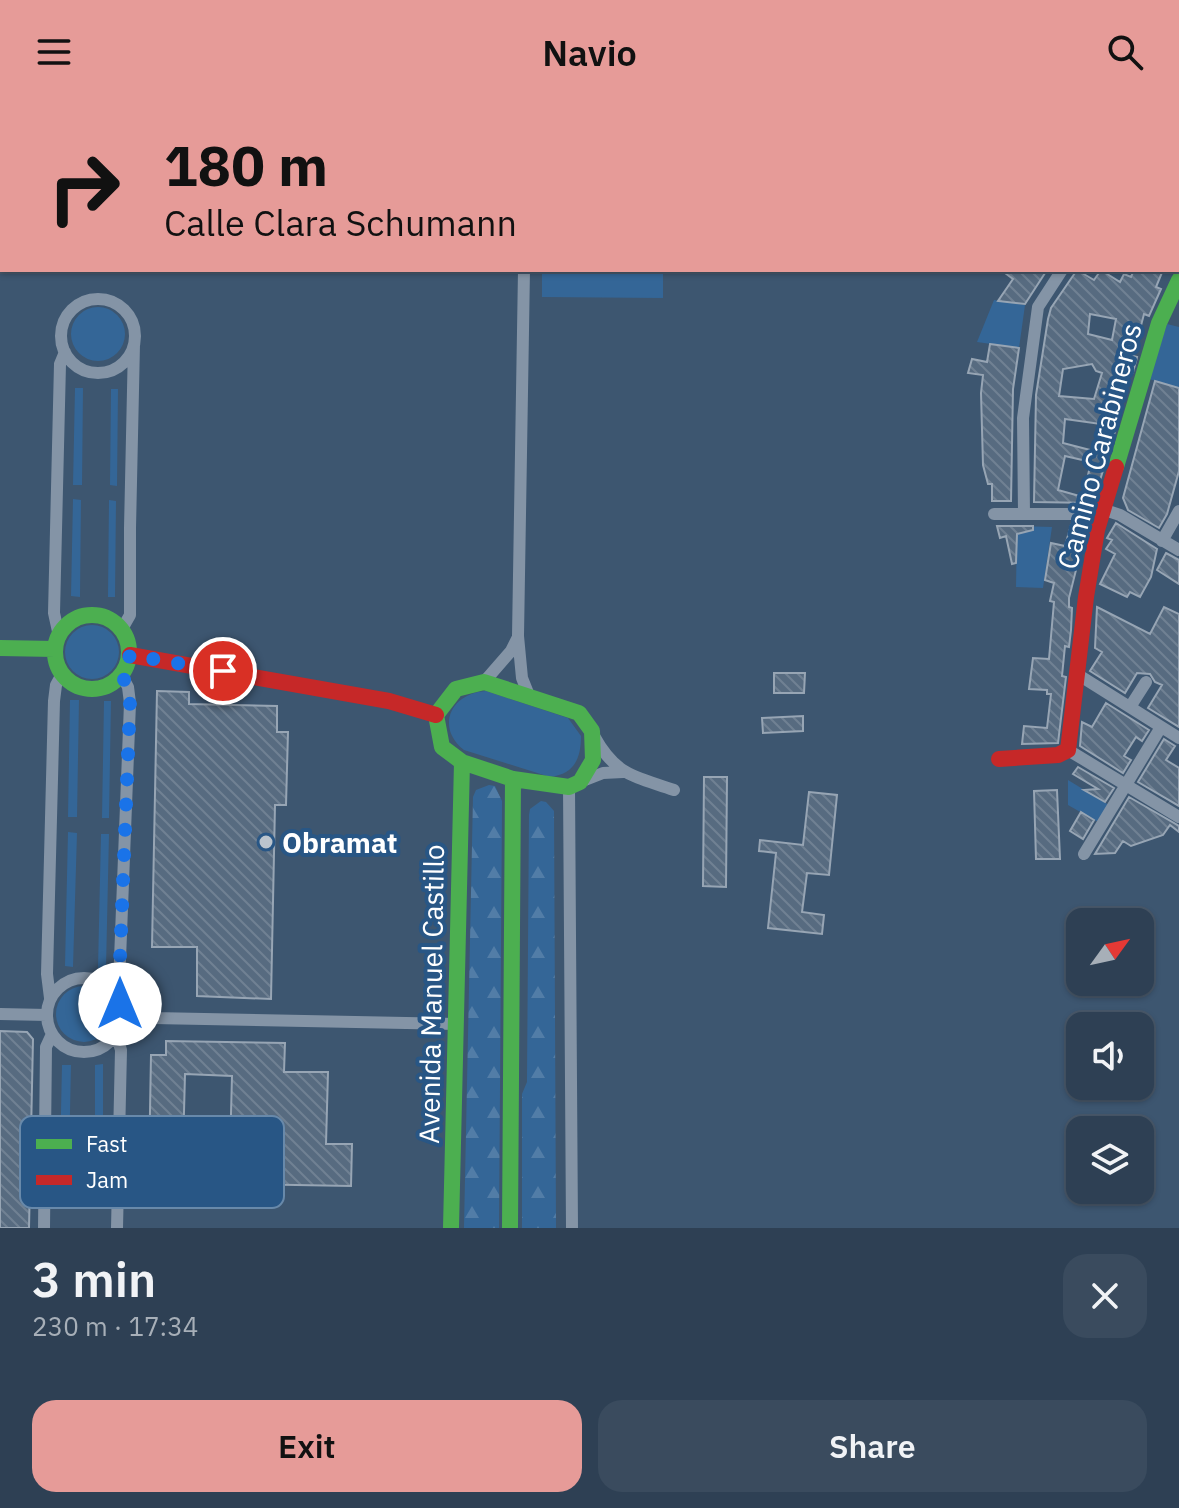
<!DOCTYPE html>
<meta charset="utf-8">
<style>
:root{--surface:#2e4054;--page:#3a4b5e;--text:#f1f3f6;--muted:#a7afb8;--line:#49596b;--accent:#e69b98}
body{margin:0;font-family:"IBM Plex Sans",sans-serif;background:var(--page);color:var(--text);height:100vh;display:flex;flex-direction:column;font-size:30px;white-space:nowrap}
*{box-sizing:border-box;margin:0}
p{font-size:26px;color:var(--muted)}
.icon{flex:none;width:44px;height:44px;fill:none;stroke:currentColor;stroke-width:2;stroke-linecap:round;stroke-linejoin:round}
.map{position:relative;height:1124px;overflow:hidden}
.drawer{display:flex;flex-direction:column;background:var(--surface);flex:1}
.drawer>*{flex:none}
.hud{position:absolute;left:0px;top:0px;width:1180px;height:168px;box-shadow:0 2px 6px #0004,0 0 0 2px var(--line);background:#e69b98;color:#111;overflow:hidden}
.needle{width:52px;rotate:57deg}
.fabs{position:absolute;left:1066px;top:804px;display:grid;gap:16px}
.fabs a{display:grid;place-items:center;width:88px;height:88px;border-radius:16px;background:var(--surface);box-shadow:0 2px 6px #0004,0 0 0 2px var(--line);font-size:40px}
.pin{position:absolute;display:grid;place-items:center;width:68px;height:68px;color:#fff;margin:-34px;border:4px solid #fff;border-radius:50%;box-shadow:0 2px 8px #0007}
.me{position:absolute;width:88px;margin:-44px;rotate:0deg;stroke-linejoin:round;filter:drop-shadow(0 0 6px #0008)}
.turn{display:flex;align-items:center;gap:28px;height:168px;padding:0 32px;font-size:36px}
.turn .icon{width:104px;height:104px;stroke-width:2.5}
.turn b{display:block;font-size:56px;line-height:68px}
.round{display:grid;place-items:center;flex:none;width:84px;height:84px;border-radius:24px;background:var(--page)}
.summary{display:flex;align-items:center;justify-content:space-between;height:136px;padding:0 32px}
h1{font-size:48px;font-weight:600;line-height:60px}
.cta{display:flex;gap:16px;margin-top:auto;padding:16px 32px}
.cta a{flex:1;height:92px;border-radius:24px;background:var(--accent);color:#111;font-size:32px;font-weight:600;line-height:92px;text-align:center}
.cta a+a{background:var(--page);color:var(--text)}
header{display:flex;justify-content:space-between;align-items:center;height:104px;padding:0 32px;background:var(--accent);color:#111;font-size:36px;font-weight:600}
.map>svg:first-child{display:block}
.green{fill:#346697}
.forest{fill:url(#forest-firs)}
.building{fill:url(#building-back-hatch);stroke:#97a5b4;stroke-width:2;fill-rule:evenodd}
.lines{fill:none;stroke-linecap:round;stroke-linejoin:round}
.street{stroke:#8494a6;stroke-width:12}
.fast{stroke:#4caf50;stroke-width:16}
.jam{stroke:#c62828;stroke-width:16}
.route{stroke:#1a73e8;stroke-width:14;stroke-dasharray:0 25.2}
.poi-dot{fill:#bbc4cd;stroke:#285685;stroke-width:3}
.labels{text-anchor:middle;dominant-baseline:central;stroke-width:8;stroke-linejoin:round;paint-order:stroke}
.street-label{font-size:28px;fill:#fff;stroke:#285685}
.poi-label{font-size:28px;font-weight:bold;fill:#fff;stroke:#285685;text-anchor:start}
.key{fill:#285685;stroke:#6889aa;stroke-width:2}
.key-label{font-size:22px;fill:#fff}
</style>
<header><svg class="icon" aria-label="menu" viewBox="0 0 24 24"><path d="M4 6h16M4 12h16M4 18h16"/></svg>Navio<svg class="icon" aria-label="search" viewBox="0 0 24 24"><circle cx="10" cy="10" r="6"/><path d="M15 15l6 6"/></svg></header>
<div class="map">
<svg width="1179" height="1124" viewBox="0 0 1179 1124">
<defs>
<pattern id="forest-firs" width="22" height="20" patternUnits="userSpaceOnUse" patternTransform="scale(2)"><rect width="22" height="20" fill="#346697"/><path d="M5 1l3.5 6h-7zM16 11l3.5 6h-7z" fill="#527da7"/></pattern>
<pattern id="building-back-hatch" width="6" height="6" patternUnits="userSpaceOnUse" patternTransform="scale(2)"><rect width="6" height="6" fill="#576b80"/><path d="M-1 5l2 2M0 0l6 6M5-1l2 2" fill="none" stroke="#708193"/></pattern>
</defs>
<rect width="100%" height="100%" fill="#3d5670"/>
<path class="green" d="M542,166H663V194L542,193Z
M994,196L1025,201L1019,244L977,238Z
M71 230a27 27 0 1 1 54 0a27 27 0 1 1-54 0Z
M1167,220L1179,223V284L1149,275Z
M75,284H83L82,381H73Z
M111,285H118L117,382L110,381Z
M73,395L81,396L80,493L71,492Z
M109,396L116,397L115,493H108Z
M1017,422L1052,423L1043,484L1016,483Z
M65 548a27 27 0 1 1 54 0a27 27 0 1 1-54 0Z
M486,587L568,614L581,632C581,655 574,670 550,673L464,646C435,623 451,589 486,587Z
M70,596H79L77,713H68Z
M104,597H111L109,714H102Z
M1068,676L1109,701L1098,718L1068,701Z
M68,728L77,729L73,863L65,862Z
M101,730H109L106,864H98Z
M56 910a28 28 0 1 1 56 0a28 28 0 1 1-56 0Z
M103,960V1053H95V961Z
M62,961H71L69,1054H60Z"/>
<path class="forest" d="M489,681L495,682L502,697L499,1124H464L473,693L476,686Z
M541,697L546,698L554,707L556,1124H522V990L527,978L529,711L530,705Z"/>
<path class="building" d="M1001,166H1047L1025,200L998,197L1013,175Z
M1077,166L1094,176L1101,166L1120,178L1124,170L1131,173L1134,166H1163L1156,183L1161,185L1149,212L1144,210L1133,252L1137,253L1136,257L1133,268L1129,266L1117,307L1121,308L1093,399L1034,398L1036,291L1048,215L1051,204ZM1090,210L1116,215L1112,236L1088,230ZM1092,260L1096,267L1102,269L1094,295L1059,292L1063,265ZM1065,315L1101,320L1094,347L1063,339ZM1065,352L1091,358L1083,393L1058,386Z
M990,240L1019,244L1013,285L1011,397H992V380H988L983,361L981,289L983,271L968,269L972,255L987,258Z
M1155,277L1179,284V367L1167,410L1159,424L1128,406L1123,394Z
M1116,419L1157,445L1151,473L1140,493L1130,488L1127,493L1100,480L1115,450L1106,445L1112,436L1107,434Z
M1071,421L1086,426L1069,494V503L1072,504L1071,526L1069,543L1065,542L1062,572L1066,573L1058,639L1022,640L1024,622L1047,624L1051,590H1047V586L1029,585L1033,554L1049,555L1054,498L1050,497L1054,479L1045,476L1050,445L1051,439L1065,442Z
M997,422H1033V426L1017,430L1016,459L1012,460L1006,432L1000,434Z
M1166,449L1179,456V480L1157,466Z
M1097,503L1150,530L1164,503L1179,510V623L1148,604L1162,581L1155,578L1150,570L1137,569L1125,589L1090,567L1102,548L1095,544Z
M774,569H805L804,589H774Z
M157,587L189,588V600L277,602V628H288L286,701H275L271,895L197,892V843H152Z
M1106,599L1149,626L1142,637L1136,633L1124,652L1131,656L1123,669L1080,642L1082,618L1092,623Z
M803,612V627L763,629L762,614Z
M1164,635L1175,642L1166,656L1179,664V702L1138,678Z
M1078,663L1114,684L1105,698L1084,686L1098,685L1073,670Z
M704,673H727L726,783L703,782Z
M1057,686L1060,755H1036L1034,687Z
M809,688L837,691L829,771L807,769L802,808L824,811L822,830L768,824L776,749L759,747L760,736L803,741Z
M1129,693L1179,722V728L1170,721L1163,731L1131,742L1123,737L1115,749L1095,750Z
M1081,708L1094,716L1083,735L1070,727Z
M0,927L27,928L33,935L29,1124H0Z
M166,937L285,939L284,968H328L326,1040H352L351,1082L234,1080V1094L163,1090V1065L149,1064L151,951H166ZM185,970L232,972L230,1047L183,1046Z"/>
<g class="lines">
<path class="street" d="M527,2V0
M1178,79H1179
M524,166L518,532L522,574L530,594
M61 232a37 37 0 1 1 74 0a37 37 0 1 1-74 0Z
M994,410H1088L1105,406L1120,411L1179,446
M1024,410L1023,314L1038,203L1062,166
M1162,437L1179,407
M122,525L130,511V424L134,240
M59,532L54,509L60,260L65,248
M1077,570L1179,634
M484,578L511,547L517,535
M1130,603L1146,578
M594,632C616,672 634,672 674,686
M1068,646L1179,713
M580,678L603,669L623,668
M569,683L572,1124
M1084,750L1161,623
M47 911a37 37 0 1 1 74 0a37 37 0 1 1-74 0Z
M115,890L119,881L130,599L128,583L122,572
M50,894L47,870L54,597L56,581L62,570
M0,910L47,911
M121,911L153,914L457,920
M116,930L121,946L117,1124
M44,1124L46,943L52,930"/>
<path class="fast" d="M1116,363L1159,219L1179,176
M55 548a37 37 0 1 1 74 0a37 37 0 1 1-74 0Z
M0,544L55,545
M484,578L579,609L592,627L593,656L580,678L569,683L513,675L462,658L442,643L436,611L456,585Z
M451,1124L462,658
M510,1124L513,675"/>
<path class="jam" d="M130,551L389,597L436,611
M999,655L1058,651L1068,646L1086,493L1097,426L1116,363"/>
</g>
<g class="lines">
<path class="route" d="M120,900L115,890L119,881L130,599L128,583L122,572L130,551L223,567"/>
</g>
<circle class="poi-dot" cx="266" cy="738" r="8"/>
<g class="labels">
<g class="street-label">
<text transform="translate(1099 342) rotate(-75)">Camino Carabineros</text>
<text transform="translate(431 890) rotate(-89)">Avenida Manuel Castillo</text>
</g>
<g class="poi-label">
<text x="282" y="738">Obramat</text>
</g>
</g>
<rect x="20" y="1012" width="264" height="92" rx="12" class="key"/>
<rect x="36" y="1035" width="36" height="10" fill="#4caf50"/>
<rect x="36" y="1071" width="36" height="10" fill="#c62828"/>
<g class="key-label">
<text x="86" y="1048">Fast</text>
<text x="86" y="1084">Jam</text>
</g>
</svg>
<div class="fabs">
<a><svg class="needle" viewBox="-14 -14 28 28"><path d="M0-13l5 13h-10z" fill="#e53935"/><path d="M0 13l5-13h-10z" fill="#a7afb8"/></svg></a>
<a><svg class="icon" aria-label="sound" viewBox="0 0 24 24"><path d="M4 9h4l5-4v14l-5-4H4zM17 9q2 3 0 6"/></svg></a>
<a><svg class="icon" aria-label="layers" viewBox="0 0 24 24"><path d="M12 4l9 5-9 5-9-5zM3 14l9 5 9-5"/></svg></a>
</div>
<div class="pin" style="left:223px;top:567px;background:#d93025"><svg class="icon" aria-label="arrive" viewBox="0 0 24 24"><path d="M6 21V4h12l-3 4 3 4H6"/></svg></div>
<svg class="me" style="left:120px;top:900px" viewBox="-20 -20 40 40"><circle r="19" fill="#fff"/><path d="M0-13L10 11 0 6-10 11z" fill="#1a73e8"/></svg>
<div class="hud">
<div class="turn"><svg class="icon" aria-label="right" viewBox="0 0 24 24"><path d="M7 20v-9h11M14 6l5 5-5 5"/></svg><div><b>180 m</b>Calle Clara Schumann</div></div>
</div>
</div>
<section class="drawer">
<div class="summary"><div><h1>3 min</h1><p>230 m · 17:34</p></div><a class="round"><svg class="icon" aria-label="close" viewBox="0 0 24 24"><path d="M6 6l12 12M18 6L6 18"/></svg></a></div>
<div class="cta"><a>Exit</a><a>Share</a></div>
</section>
